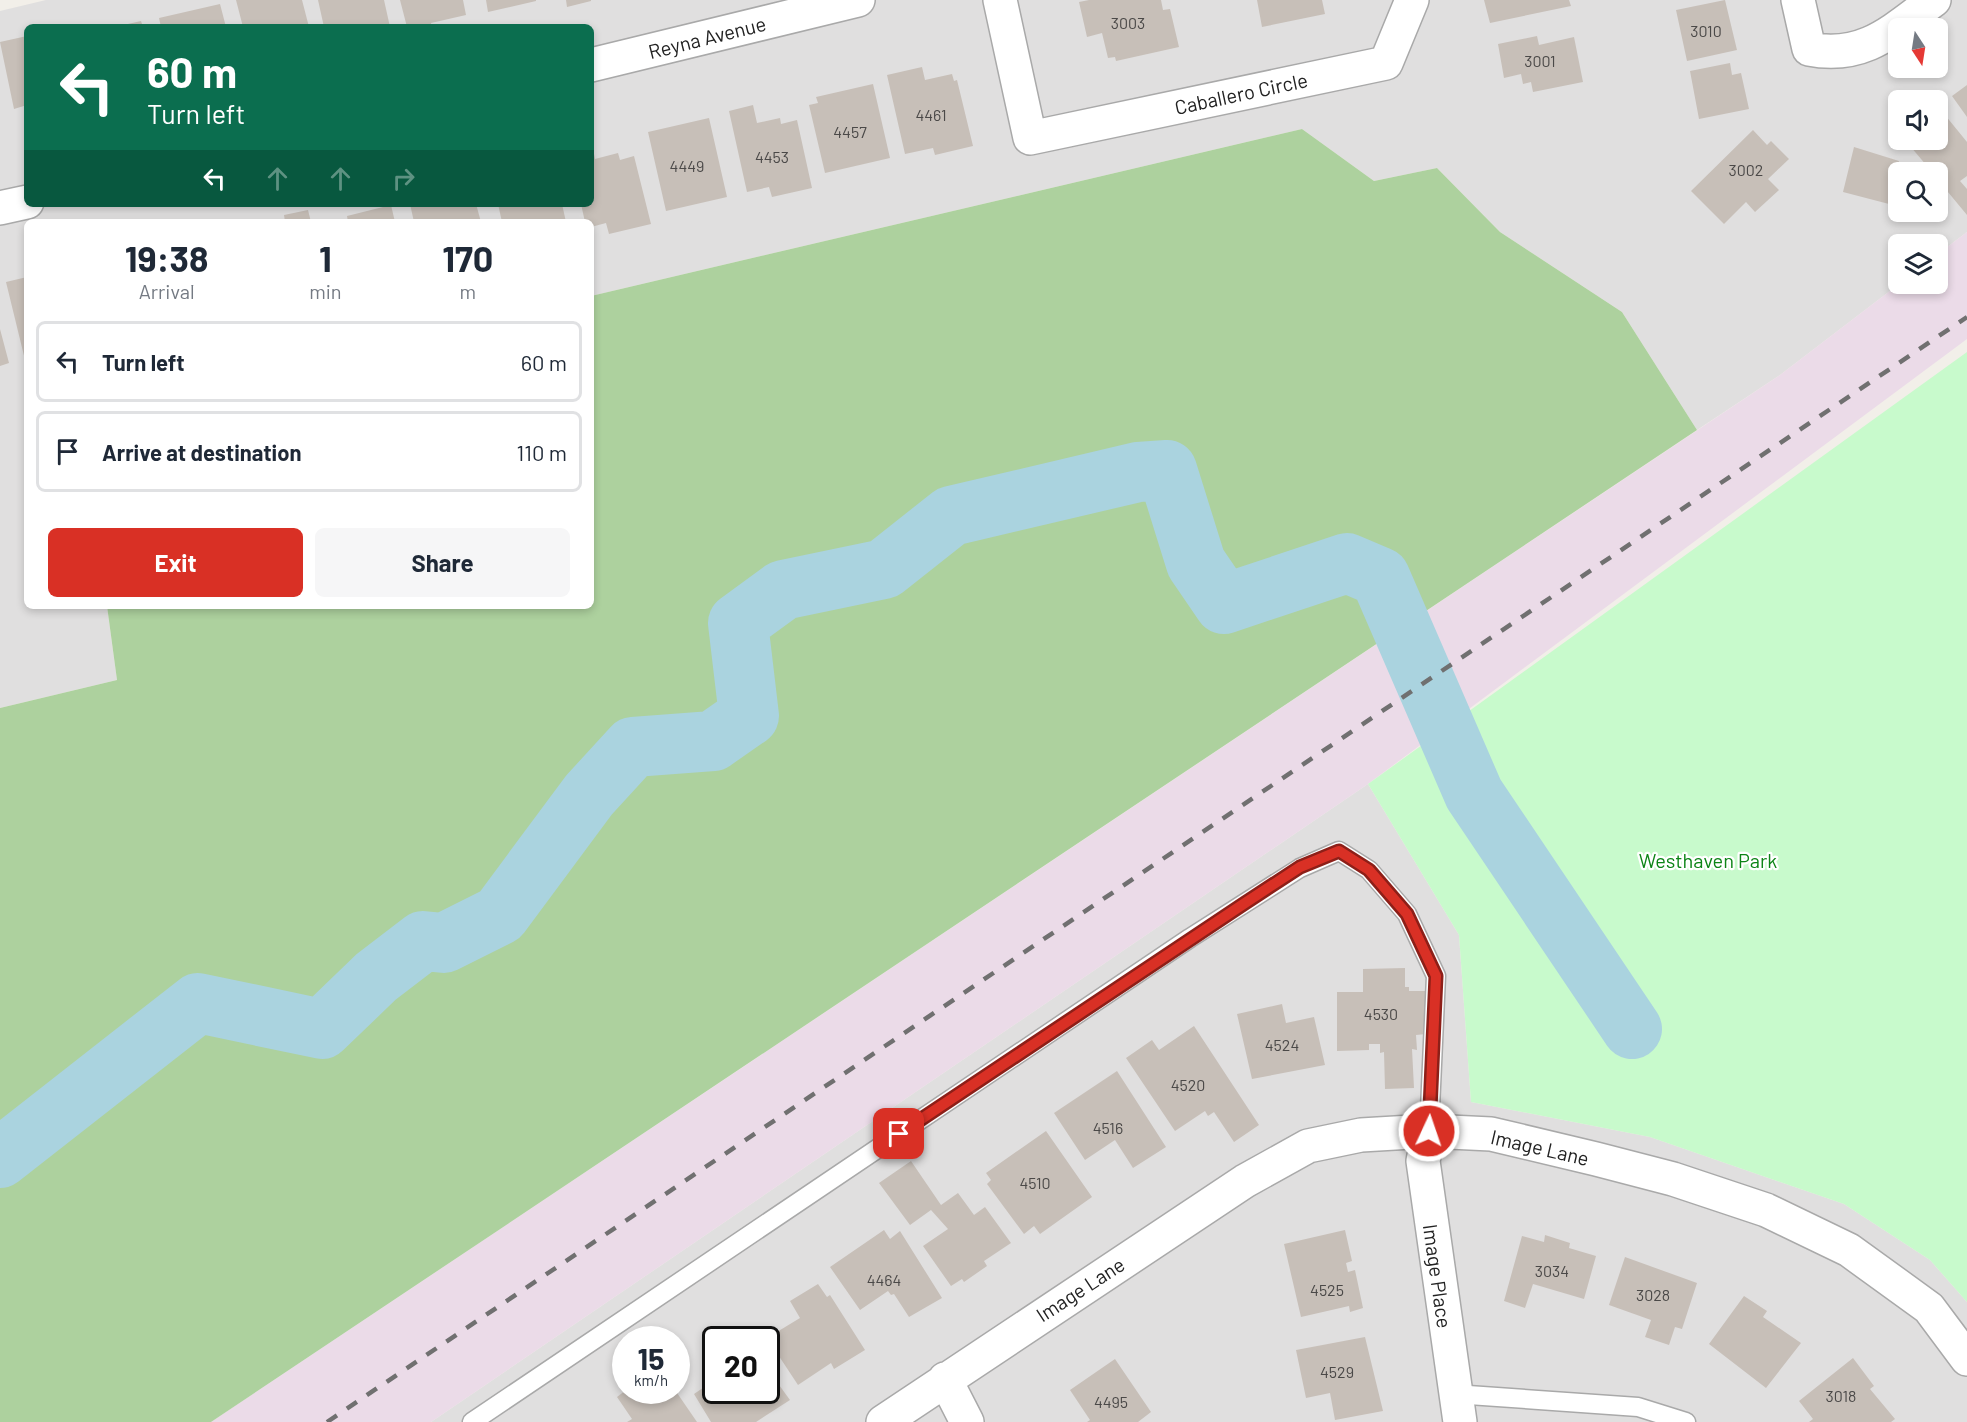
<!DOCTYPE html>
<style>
:root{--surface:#fff;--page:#f6f6f7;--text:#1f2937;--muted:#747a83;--line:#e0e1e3;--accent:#d93025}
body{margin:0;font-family:Barlow,sans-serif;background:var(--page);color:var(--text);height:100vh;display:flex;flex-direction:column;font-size:22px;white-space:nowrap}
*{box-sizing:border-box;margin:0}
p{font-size:20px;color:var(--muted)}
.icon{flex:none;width:33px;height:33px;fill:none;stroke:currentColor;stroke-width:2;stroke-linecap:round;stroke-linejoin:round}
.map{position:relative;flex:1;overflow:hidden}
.side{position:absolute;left:24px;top:219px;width:570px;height:390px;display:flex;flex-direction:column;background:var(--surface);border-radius:9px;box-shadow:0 3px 9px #0003}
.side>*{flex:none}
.guide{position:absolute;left:24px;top:24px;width:570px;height:183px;border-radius:9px;box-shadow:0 3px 9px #0003;background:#0b6e4f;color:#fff;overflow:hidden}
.needle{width:39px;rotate:168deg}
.controls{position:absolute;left:1888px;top:18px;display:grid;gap:12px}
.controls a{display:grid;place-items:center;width:60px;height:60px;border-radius:9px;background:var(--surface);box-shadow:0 3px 9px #0003;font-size:30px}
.speed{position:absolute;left:612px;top:1326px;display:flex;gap:12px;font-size:30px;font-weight:700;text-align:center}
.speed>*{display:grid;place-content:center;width:78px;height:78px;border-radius:50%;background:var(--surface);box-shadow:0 3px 9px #0003;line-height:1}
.speed small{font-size:15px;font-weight:400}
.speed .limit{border:3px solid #111;border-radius:9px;background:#fff;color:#111}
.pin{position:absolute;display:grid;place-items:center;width:51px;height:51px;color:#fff;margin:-26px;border-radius:12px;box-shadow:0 3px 9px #0006}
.me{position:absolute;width:66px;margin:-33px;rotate:3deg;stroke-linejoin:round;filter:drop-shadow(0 0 4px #0008)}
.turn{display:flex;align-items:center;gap:21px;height:126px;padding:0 24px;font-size:27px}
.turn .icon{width:78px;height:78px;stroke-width:2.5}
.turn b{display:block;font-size:42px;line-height:51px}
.lanes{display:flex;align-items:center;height:57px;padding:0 24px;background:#0003;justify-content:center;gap:30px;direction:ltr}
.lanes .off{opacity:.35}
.eta{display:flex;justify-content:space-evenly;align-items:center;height:102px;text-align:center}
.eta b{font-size:36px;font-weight:700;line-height:42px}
.action{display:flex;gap:12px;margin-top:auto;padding:12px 24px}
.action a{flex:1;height:69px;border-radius:9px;background:var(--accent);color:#fff;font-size:24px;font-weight:700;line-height:69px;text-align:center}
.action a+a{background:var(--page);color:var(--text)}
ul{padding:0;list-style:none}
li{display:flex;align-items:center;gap:18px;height:81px;margin:0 12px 9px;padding:0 12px;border:3px solid var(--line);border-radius:9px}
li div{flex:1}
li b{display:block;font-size:22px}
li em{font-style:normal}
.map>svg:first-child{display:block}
.residential{fill:#e0dfdf;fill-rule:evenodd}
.industrial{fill:#ebdbe8}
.forest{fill:#add19e}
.park{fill:#c8facc}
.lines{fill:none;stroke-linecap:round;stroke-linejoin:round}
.river{stroke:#aad3df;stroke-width:60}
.building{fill:#c7bfb8}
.service-casing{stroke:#a9a9a9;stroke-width:21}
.minor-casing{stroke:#a9a9a9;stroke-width:36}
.service{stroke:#fff;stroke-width:18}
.minor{stroke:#fff;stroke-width:33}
.rail{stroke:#707070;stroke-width:4.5;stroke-dasharray:12 12;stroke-linecap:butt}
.route-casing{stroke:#8d1f18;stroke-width:15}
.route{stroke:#d93025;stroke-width:10}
.labels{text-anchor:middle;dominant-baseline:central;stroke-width:4.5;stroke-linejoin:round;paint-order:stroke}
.number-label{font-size:16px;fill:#4b4948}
.street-label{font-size:20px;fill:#222;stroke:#fff}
.park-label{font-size:20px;fill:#0c8416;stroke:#fff}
</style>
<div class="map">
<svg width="1967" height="1422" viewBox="0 0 1967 1422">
<rect width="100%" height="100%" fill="#f2efe9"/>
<path class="residential" d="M46,0H1967V232L1938,254V244H1899V284L1780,375L1697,430L1622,312L1500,232L1437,168L1374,181L1302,129L591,296V222H27V606H107L117,680L0,708V11ZM27,27H591V204H27ZM1899,28H1938V68H1899ZM1899,100H1938V140H1899ZM1899,172H1938V212H1899Z
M1368,784L1459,935L1471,1102L1650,1137L1844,1204L1930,1260L1967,1302V1422H431ZM626,1340H676V1390H626ZM716,1340H766V1390H716Z"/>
<path class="industrial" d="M1967,232V339L1368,784L431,1422H211L1780,375L1899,284H1938V254Z"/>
<path class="forest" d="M1302,129L1374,181L1437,168L1500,232L1622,312L1697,430L211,1422H0V708L117,680L107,606H591V296Z"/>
<path class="park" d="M1967,352V1302L1930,1260L1844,1204L1650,1137L1471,1102L1459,935L1368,784Z"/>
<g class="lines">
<path class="river" d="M0,1158L198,1003L322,1029L376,977L423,941L444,943L500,915L589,795L633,747L713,741L749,716L738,623L783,590L884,569L951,516L1138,472L1167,470L1196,563L1224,604L1347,563L1380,577L1474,794L1632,1029"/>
</g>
<path class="building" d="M236,0H302L309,27H243Z
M318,0H384L390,27H324Z
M400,0H463L466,15L431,23L432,27H407Z
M486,0H536V1L488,12Z
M566,0H591V1L567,7Z
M1089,0H1161L1163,10L1170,9L1179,47L1116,61L1115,57L1108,58L1102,33L1087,37L1079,2Z
M1257,0H1322L1325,14L1262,27Z
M1484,0H1569L1571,6L1490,23Z
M1725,0L1737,50L1687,61L1676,10Z
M220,4L226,27H161L159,18Z
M141,21L143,27H119V26Z
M27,36V105L14,109L0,42Z
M1537,36L1539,45L1574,37L1583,82L1533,92L1531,82L1523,84L1521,74L1504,78L1498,44Z
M1730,63L1732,75L1741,73L1749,109L1699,119L1690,71Z
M922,67L925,80L952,74L954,81L957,80L973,146L935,155L933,148L905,154L887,75Z
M873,84L890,158L825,173L809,105L818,103L816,97Z
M1967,85V117L1952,96Z
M753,105L757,123L780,118L781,124L797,120L812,188L772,197L769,187L747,192L729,111Z
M1945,115L1967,142V176L1960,181L1967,189V215L1938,180V172H1932L1905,140H1938V122Z
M709,118L727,197L666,211L648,132Z
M1753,130L1767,145L1771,141L1789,159L1768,179L1779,190L1755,212L1746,202L1724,224L1691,191Z
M592,143L595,159L618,153L620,160L634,156L651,224L609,234L606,223L591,227V222H585L581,204H591Z
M1854,147L1899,161L1889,204L1843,192Z
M410,204H476L481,222H414Z
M498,204H562L566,222H502Z
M391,205L395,222H348L347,216Z
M308,210L311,222H285L284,215Z
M27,277V364H26L6,282Z
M0,329L9,363L0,366Z
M1405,968V987H1409V991H1425L1426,1034L1416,1035L1417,1050L1412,1049L1414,1088L1385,1089L1384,1052L1380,1053V1044H1369V1050L1337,1051V992H1363V969Z
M1282,1004L1286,1023L1314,1017L1325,1065L1252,1079L1237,1014Z
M1194,1026L1259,1125L1234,1142L1214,1112L1208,1116L1205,1111L1175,1131L1126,1058L1152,1040L1159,1050Z
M1117,1071L1166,1147L1133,1168L1115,1140L1085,1160L1054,1113Z
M1046,1131L1092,1197L1040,1234L1034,1226L1024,1234L987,1184L991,1180L986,1173Z
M911,1161L941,1205L958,1193L974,1215L985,1207L1011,1243L984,1261L987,1266L964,1282L962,1279L951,1286L923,1246L948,1229L931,1210L910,1225L879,1183Z
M884,1230L890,1239L900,1231L942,1298L909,1317L894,1294L891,1295L888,1291L860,1310L830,1267Z
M1345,1230L1352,1261L1346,1263L1348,1272L1355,1270L1363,1308L1350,1312L1349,1306L1301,1317L1284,1244Z
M1545,1235L1570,1243L1569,1248L1596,1256L1584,1299L1533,1284L1525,1308L1504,1301L1522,1236L1544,1242Z
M1625,1257L1697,1283L1682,1329L1675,1327L1669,1345L1645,1337L1651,1320L1609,1305Z
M818,1284L827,1297L830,1295L865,1350L834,1369L831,1363L798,1385L767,1338L800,1318L790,1301Z
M1744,1296L1767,1311L1763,1317L1801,1343L1766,1388L1709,1344Z
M1365,1337L1383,1411L1335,1420L1330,1393L1306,1398L1296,1350Z
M1853,1358L1874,1386L1870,1389L1895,1419L1891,1422H1809L1813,1419L1799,1401Z
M1115,1359L1151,1412L1138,1422H1087L1090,1420L1070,1390Z
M766,1367L790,1400L756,1422H711L694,1394L716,1379V1390H766Z
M626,1390H675L697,1422H627L632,1419L617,1397Z"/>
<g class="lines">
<defs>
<path id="service" d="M1454,1394L1638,1407L1686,1422
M472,1422L1190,938L1300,868L1339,851L1369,870L1407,914L1436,976L1429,1131"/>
<path id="minor" d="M1000,0L1030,138L1386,63L1412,0
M1798,0L1809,49C1864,60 1893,30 1934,0
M591,65L858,0
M0,208L27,202
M1429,1131L1423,1161L1460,1422
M945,1379L967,1422
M883,1422L1245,1181L1308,1146L1361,1135L1429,1131L1491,1134L1596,1159L1673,1179L1766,1210L1849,1250L1929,1308L1967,1359"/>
</defs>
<use href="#service" class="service-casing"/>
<use href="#minor" class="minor-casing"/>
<use href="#service" class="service"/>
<use href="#minor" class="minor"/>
<path class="rail" d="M327,1422L1967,317"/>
</g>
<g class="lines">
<defs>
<path id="route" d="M899,1134L1245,903L1300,867L1339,851L1369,870L1407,914L1436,976L1429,1131"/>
</defs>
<use href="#route" class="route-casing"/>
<use href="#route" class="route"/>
</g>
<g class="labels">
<g class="number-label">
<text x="1128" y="22">3003</text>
<text x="1706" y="30">3010</text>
<text x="1540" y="60">3001</text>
<text x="931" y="114">4461</text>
<text x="850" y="131">4457</text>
<text x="772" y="156">4453</text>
<text x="687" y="165">4449</text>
<text x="1746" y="169">3002</text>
<text x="1381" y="1013">4530</text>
<text x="1282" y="1044">4524</text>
<text x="1188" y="1084">4520</text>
<text x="1108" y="1127">4516</text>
<text x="1035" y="1182">4510</text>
<text x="1552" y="1270">3034</text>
<text x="884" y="1279">4464</text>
<text x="1327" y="1289">4525</text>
<text x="1653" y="1294">3028</text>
<text x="1337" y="1371">4529</text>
<text x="1841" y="1395">3018</text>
<text x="1111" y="1401">4495</text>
</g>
<g class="street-label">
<text transform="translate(707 37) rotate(-14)">Reyna Avenue</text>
<text transform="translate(1241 93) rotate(-12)">Caballero Circle</text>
<text transform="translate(1540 1147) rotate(13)">Image Lane</text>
<text transform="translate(1438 1276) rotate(82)">Image Place</text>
<text transform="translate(1080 1289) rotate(-33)">Image Lane</text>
</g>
<g class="park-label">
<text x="1708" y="860">Westhaven Park</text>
</g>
</g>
</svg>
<div class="controls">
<a><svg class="needle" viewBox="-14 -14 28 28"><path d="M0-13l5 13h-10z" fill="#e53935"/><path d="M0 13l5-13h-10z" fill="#747a83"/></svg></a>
<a><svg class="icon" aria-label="sound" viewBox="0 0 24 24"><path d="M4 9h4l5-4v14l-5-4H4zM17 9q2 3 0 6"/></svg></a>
<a><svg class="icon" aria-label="search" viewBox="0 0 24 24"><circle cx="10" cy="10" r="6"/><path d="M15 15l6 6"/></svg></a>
<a><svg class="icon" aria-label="layers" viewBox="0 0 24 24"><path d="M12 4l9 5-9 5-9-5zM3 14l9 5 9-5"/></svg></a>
</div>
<div class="speed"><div>15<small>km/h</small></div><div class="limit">20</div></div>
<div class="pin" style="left:899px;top:1134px;background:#d93025"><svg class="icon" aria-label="arrive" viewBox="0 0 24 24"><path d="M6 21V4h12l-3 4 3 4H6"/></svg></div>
<svg class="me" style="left:1429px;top:1131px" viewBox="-20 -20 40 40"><circle r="17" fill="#d93025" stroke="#fff" stroke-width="3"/><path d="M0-11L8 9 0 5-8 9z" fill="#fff"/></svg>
<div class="guide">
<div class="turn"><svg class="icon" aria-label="left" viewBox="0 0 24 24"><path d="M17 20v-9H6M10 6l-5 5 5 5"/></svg><div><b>60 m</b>Turn left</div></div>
<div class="lanes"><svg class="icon" aria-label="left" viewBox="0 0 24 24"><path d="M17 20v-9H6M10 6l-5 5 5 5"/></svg><svg class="icon off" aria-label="ahead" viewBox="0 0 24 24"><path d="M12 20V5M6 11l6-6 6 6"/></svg><svg class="icon off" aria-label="ahead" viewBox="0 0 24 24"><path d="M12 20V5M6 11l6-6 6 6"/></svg><svg class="icon off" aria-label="right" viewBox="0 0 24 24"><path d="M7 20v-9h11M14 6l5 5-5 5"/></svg></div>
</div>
<section class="side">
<div class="eta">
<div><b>19:38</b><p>Arrival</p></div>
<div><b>1</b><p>min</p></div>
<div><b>170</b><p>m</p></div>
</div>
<ul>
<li><svg class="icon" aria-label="left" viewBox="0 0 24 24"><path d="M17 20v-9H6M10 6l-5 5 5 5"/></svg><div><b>Turn left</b></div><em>60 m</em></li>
<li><svg class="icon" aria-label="arrive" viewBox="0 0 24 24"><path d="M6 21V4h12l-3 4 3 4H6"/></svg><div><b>Arrive at destination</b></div><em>110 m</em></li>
</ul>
<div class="action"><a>Exit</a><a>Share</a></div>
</section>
</div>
